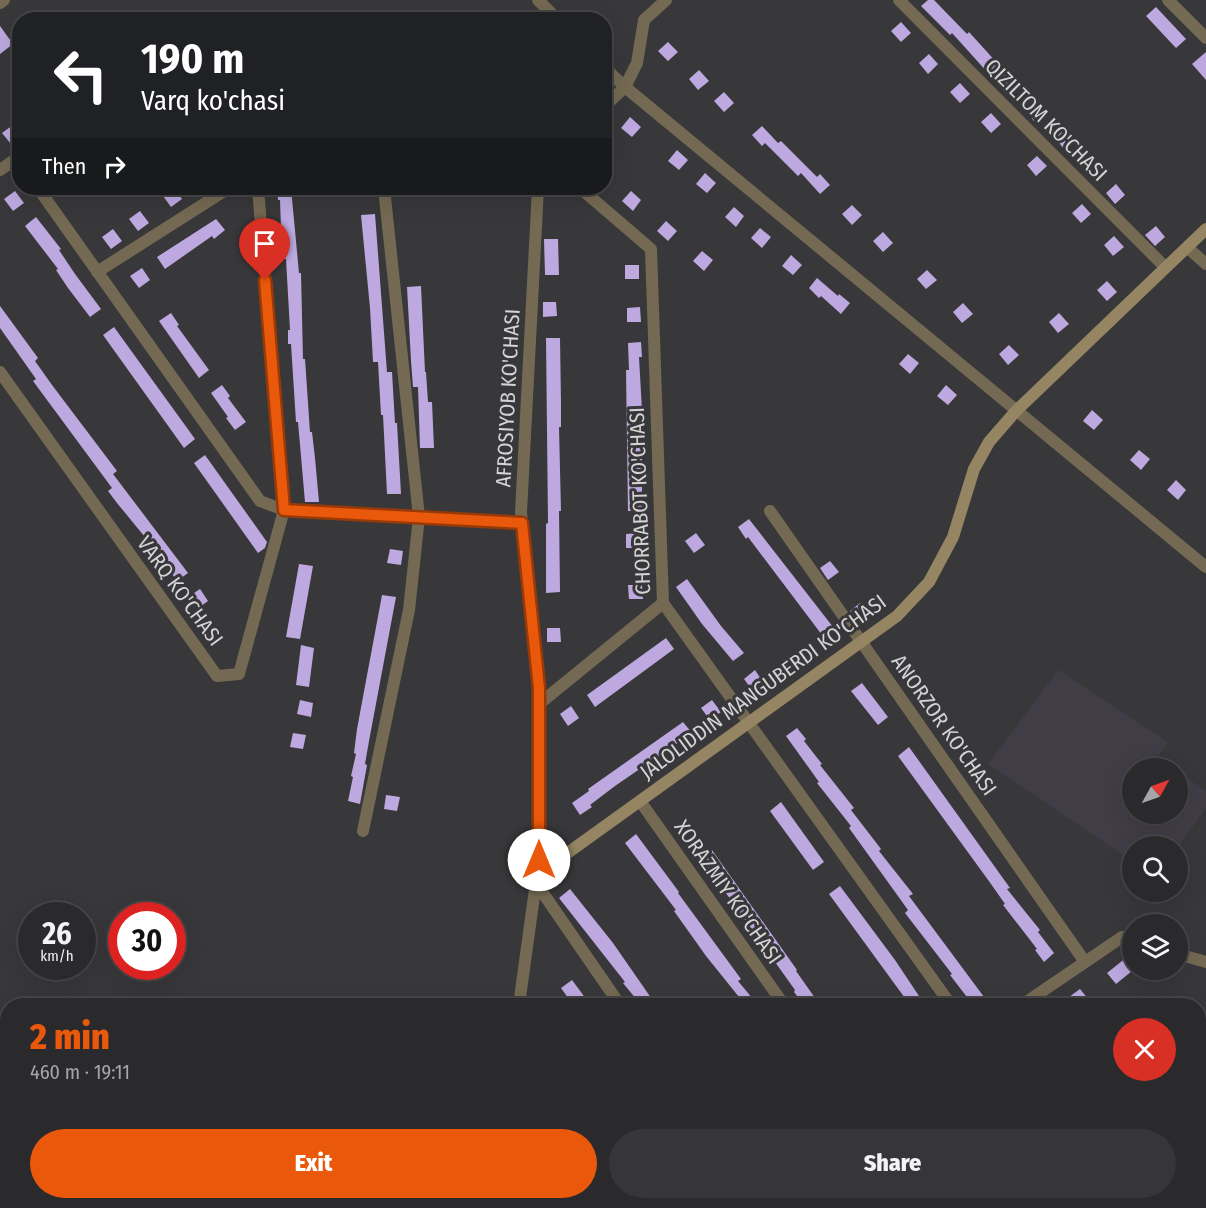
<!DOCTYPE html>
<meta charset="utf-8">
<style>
:root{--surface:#2a292c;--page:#363538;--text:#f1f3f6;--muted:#a5a6a9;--line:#464548;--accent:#ea580c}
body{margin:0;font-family:"Fira Sans Condensed",sans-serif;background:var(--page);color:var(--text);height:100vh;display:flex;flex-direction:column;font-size:22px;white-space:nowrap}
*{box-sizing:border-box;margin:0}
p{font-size:20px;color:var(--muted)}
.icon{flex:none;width:33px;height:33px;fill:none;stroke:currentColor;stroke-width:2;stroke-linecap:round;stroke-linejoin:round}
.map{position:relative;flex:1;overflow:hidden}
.panel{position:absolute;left:0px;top:998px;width:1206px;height:212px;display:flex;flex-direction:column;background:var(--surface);border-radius:24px 24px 0 0;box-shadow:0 6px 24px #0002,0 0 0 2px var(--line)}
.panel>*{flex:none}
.guide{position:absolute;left:12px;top:12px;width:600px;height:183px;border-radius:24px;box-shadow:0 6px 24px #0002,0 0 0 2px var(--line);background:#202124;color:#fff;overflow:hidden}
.needle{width:39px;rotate:50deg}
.tools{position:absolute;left:1122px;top:758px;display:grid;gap:12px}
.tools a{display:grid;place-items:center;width:66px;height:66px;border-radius:50%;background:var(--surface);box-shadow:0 6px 24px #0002,0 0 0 2px var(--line);font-size:30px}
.speed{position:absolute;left:18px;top:902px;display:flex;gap:12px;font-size:30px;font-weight:700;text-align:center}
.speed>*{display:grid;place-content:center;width:78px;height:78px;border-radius:50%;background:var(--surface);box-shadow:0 6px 24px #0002,0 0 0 2px var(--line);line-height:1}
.speed small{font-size:15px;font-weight:400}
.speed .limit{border:9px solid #d22;background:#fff;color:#111}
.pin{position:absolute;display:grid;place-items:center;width:51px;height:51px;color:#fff;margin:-62px -26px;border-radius:50% 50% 50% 0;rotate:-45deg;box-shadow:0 0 6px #0007}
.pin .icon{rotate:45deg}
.me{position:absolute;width:66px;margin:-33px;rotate:0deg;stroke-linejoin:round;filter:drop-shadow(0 0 4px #0008)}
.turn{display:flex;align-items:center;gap:21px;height:126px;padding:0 30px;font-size:27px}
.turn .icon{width:78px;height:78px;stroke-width:2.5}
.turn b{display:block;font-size:42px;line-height:51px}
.then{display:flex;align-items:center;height:57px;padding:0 30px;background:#0003;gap:12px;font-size:22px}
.round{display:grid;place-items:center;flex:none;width:63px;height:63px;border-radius:32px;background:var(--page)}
.overview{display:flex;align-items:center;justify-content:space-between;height:102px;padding:0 30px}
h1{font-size:36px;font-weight:800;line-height:45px;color:var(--accent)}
.action{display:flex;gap:12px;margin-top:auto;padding:12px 30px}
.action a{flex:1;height:69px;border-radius:36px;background:var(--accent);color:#fff;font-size:24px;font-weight:800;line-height:69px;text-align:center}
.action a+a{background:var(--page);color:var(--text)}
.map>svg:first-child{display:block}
.built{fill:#403d46}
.building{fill:#bda9e0}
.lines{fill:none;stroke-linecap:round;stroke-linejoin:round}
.street{stroke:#746a53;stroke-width:12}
.secondary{stroke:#958562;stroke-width:12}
.route-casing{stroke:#983908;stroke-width:15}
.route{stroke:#ea580c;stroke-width:10}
.labels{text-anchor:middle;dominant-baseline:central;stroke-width:6;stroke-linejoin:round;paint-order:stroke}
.street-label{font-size:21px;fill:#d4d3d5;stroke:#38373a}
</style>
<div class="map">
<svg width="1206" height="1208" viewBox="0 0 1206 1208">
<rect width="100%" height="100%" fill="#38373a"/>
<path class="built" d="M1058,670L1168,742L1157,758L1171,768H1132V813H1178V772L1206,791V808L1178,847L1132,846V861L988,764Z"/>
<path class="building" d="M928,0H934L967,34L969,32L1017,85L1007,94L952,33L950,35L921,6Z
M1156,7L1186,39L1176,48L1146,16Z
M901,22L911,33L901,42L891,31Z
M0,26L13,44L0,54Z
M668,42L678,52L668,61L658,51Z
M1206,52V80L1192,64Z
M929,54L938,64L928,74L919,63Z
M699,70L709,81L698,90L689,79Z
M960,83L970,94L960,103L950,92Z
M724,92L734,103L724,112L714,101Z
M1035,101L1044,112L1034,121L1025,110Z
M991,113L1001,124L991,133L981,122Z
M630,117L641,127L632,137L621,128Z
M13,125L20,134V138L11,144L2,133Z
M762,126L778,143L781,141L817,177L820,174L830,185L820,194L801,173L798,176L765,143L762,146L752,135Z
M1065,129L1074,140L1064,149L1055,138Z
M677,150L688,160L679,170L668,161Z
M1037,156L1047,166L1036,176L1027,165Z
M1092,156L1102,167L1092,176L1082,165Z
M705,173L716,183L707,193L696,184Z
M1116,184L1125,195L1115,204L1106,193Z
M174,188L182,199L171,207L163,196Z
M277,188H291L299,273H301L303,359H305L310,432H312L315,458L319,502H305L298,422H296L291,344H288V330H290L286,259H284L283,229H281L280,200H278Z
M15,191L24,203L13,211L4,199Z
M631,191L641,200L633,211L622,201Z
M1082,204L1091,214L1081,223L1072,213Z
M852,205L862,215L852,225L842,214Z
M734,207L744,216L736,227L725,217Z
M140,211L149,223L138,231L129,219Z
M375,214L387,372H392L395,423H397L401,494H387L383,415H381L378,362H373L370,308L361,215Z
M36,217L61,249L59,250L75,274L101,309L90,317L68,288L56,270L58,269L25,226Z
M216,219L225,230L214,239L212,236L165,269L157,257Z
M666,221L677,231L668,241L657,231Z
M1156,226L1165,237L1155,246L1145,235Z
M760,228L771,237L762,248L751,238Z
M113,229L122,241L111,249L102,237Z
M883,232L893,243L883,252L873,241Z
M1114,236L1124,247L1113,256L1104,245Z
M544,239H558L559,275H545Z
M702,251L713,260L704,271L693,261Z
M791,255L802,265L793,275L782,266Z
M625,265H639V279H625Z
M142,268L150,280L139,288L130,276Z
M927,270L937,280L926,289L917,279Z
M817,278L838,296L839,294L850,303L841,314L821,296L819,298L809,288Z
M1107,281L1117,292L1107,301L1097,290Z
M421,286L425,372H426L428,402H432L434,448H420L418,387H413L411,361L407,287Z
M543,302H556L557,316L543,317Z
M963,303L973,314L962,323L953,312Z
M0,306L38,358L35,361L52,385L117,471L113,474L188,573L177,581L149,542L117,503L108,491L112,488L33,381L36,379L0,328Z
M640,307L641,322H627V308Z
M171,313L179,325L177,326L209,370L199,378L159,321Z
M1059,313L1069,324L1058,333L1049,322Z
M114,327L195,439L184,448L103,335Z
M546,338H560L561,403V427H559L561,511H559L560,592L546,593V524L548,523Z
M641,342L642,357H639L642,411V511H628L626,370H629L628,343Z
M1009,345L1019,355L1008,365L999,354Z
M908,354L919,363L910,374L899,364Z
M222,385L230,396L228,398L246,422L235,430L226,418L228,417L211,393Z
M946,385L957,395L948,405L937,396Z
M1092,410L1103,420L1094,430L1083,421Z
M1139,450L1150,459L1141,470L1130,460Z
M205,455L267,542L265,548L258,553L194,463Z
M1176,480L1186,490L1178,500L1167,490Z
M749,519L833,627L822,635L748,537L746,539L738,527Z
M639,533L640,548H626V534Z
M696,533L705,545L694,553L685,541Z
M390,549L403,551L401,565L387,563Z
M830,561L839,572L828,580L820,568Z
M299,564L313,566L300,639L286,637Z
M687,579L721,626L744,653L733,661L702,624L676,587Z
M628,585H642L643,599H629Z
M200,589L208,601L197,609L188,597Z
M382,595L396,597L369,741L365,764L367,765L360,804L348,801L353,777L351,776L356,754L354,753L357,729Z
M860,603L868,615L858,622L850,611Z
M547,628H560L561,642H547Z
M666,638L674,649L595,707L587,695Z
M301,645L314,648L309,687L296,685Z
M755,670L763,682L752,690L744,679Z
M862,683L888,717L878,725L851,691Z
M300,700L313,703L311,717L297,714Z
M712,700L721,712L710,720L701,708Z
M571,706L579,718L568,726L560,714Z
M683,722L692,733L615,786L590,805L592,807L580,815L572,803L589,791L588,789Z
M797,728L806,739L804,741L822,764L820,765L854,808L851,810L881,849L879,851L913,894L909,896L987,1001L982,1005H973L950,975L952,974L905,913L908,910L849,828L851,826L817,783L819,782L786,736Z
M293,733L306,735L303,749L290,747Z
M909,747L1010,888L1007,889L1040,930L1038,932L1054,953L1044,962L1035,950L1037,949L1003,905L1005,904L991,884L898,756Z
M386,795L400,797L397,811L384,809Z
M781,802L824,862L813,870L770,811Z
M636,834L679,892L678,893L741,979L738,981L758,1005H740L736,1000L739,997L706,956L674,911L676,910L625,843Z
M712,850L797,970L796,971L820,1005H804L794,992L795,990L701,858Z
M840,886L895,960L925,1005H910L829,894Z
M570,889L613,943L656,1005H641L623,983L625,982L559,898Z
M1132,953V971L1116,984L1107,973Z
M572,980L581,992L590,1005H573L561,988Z
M1080,989L1089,1000L1083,1005H1075L1069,997Z"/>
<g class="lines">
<path class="street" d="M538,0L558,20
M899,0L1165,267
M1168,0L1206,38
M0,3L4,0
M604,67L625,87L1206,567
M604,107L625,87L637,63L644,20L666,0
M0,170L20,156
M38,188L260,501L284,510L522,523
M580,188L651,249L663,603L951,1005
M1188,248L1206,264
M97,272L229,188
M0,372L217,676L239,674L284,510L258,188
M770,511L1085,962
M539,704L663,603
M640,801L784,1005
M363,831L409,610L419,517L384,188
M536,883L620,1005
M1178,954L1206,962
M519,1005L539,860V688L521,512L538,188
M1022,1005L1122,937L1132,940
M1198,1086L1206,1080
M588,1202L593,1208
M756,1202L761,1208
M921,1202L926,1208
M1092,1202L1096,1208
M727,1208L736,1202"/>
<path class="secondary" d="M537,875L897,616L929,582L953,537L974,469L989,442L1016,411L1206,229"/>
</g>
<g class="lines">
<defs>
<path id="route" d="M265,280L284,510L522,523L539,688V860"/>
</defs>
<use href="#route" class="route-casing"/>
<use href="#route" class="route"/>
</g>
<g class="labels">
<g class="street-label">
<text transform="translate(1046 120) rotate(45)">QIZILTOM KO'CHASI</text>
<text transform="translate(508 398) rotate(-87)">AFROSIYOB KO'CHASI</text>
<text transform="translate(640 501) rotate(-92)">CHORRABOT KO'CHASI</text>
<text transform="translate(180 591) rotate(54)">VARQ KO'CHASI</text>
<text transform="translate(763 687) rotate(-36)">JALOLIDDIN MANGUBERDI KO'CHASI</text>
<text transform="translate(944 725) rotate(55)">ANORZOR KO'CHASI</text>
<text transform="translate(728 892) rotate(55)">XORAZMIY KO'CHASI</text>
</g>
</g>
</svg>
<div class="tools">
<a><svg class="needle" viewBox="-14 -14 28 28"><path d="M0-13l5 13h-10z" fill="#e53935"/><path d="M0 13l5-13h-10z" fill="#a5a6a9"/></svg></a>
<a><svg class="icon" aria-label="search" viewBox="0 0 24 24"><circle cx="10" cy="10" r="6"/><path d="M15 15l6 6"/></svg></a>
<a><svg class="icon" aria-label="layers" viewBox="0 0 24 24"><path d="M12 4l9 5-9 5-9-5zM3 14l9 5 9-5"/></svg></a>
</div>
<div class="speed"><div>26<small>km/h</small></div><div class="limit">30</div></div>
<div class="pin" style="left:265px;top:280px;background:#d93025"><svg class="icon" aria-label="arrive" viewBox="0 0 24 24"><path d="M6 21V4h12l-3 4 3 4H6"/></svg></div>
<svg class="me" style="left:539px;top:860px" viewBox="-20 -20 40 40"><circle r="19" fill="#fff"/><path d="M0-13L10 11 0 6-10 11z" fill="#ea580c"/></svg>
<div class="guide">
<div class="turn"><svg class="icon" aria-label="left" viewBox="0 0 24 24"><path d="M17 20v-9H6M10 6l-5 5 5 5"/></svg><div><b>190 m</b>Varq ko'chasi</div></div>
<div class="then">Then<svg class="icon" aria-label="right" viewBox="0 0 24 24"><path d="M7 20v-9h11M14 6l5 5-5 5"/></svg></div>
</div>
<section class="panel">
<div class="overview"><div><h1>2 min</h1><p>460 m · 19:11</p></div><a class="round" style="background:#d93025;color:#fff"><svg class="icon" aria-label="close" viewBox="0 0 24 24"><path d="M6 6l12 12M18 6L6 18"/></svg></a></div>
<div class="action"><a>Exit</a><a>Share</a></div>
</section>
</div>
